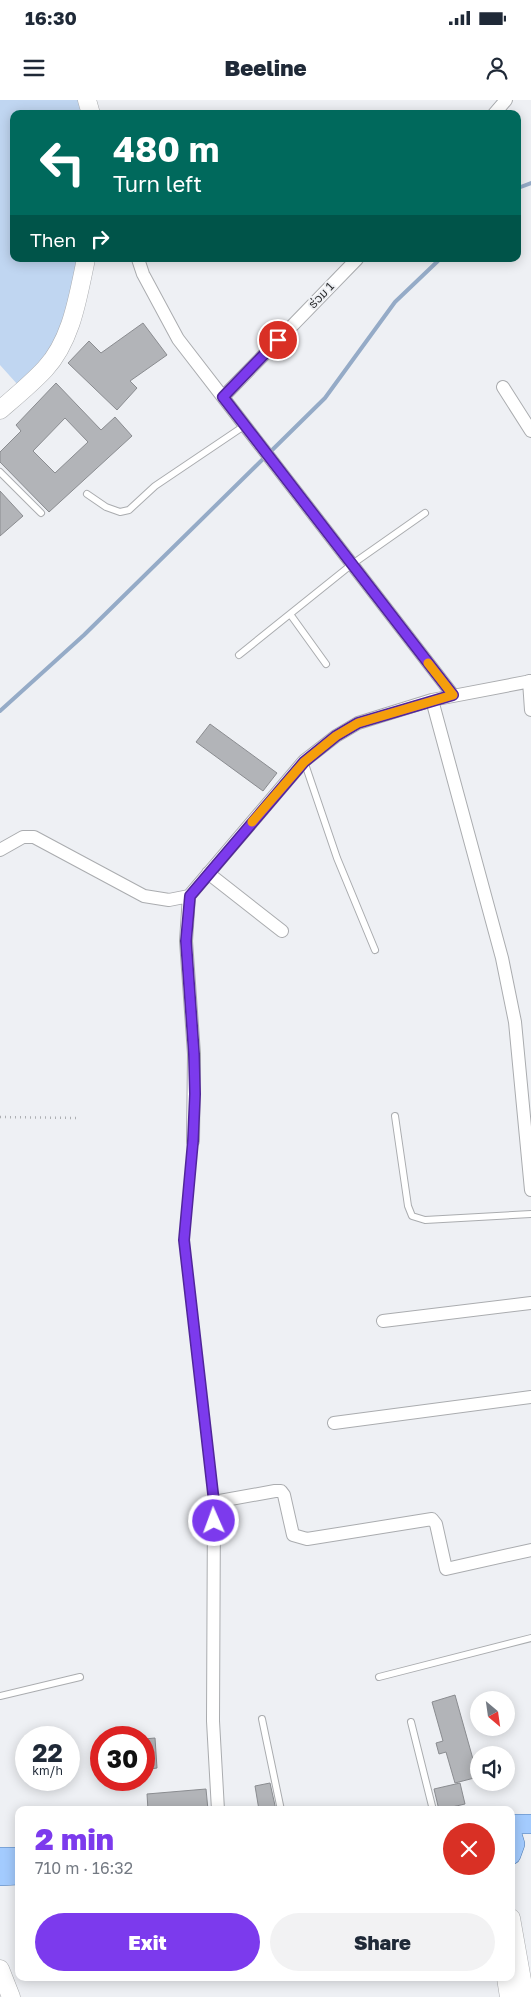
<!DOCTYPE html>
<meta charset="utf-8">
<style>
:root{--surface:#fff;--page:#f2f2f3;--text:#1f2937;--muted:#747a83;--accent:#7c3aed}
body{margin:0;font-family:"Golos Text","Noto Sans Lao",sans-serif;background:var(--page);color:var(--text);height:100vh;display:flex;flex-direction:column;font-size:19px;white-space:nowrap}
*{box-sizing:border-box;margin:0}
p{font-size:16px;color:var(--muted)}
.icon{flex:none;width:28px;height:28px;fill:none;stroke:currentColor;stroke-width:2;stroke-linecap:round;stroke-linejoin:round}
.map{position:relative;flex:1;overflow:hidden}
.details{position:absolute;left:15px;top:1706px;width:500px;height:175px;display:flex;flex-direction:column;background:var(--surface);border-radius:10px;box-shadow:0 2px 12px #0003}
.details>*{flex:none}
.top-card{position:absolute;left:10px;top:10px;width:511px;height:152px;border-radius:10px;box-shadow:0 2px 12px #0003;background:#00695c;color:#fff;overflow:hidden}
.needle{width:32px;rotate:151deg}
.buttons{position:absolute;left:470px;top:1591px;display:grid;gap:10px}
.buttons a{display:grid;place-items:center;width:45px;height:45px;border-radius:50%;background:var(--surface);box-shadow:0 2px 12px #0003;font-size:25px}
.speed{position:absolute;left:15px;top:1626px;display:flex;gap:10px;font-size:25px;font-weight:700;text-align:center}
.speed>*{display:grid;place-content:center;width:65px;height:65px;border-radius:50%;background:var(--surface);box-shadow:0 2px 12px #0003;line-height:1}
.speed small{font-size:12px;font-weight:400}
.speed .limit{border:8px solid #d22;background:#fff;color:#111}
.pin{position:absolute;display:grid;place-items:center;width:42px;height:42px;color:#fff;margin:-21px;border:2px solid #fff;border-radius:50%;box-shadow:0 1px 5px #0007}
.me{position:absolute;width:55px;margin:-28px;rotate:358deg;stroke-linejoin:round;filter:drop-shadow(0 0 4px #0008)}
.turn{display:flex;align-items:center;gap:18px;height:105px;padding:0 20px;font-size:22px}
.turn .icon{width:65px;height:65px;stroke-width:2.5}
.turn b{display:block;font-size:35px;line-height:42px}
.then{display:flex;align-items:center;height:48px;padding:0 20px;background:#0003;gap:10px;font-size:19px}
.round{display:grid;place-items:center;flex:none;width:52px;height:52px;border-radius:26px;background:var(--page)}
.headline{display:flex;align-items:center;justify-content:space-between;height:85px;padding:0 20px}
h1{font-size:30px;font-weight:800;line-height:38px;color:var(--accent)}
.action{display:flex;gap:10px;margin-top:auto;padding:10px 20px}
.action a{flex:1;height:58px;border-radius:30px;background:var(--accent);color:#fff;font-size:20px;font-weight:800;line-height:58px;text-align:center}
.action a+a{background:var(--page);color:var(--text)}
.status{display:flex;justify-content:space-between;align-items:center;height:35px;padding:0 25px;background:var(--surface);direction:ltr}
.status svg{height:14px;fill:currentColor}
header{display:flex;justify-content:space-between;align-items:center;height:65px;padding:0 20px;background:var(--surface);font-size:22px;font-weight:800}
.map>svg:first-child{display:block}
.green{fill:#c0d6f1}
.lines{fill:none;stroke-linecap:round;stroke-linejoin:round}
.stream{stroke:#95abc7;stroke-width:4}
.building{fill:#b2b4b8;stroke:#8a8c90;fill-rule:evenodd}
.lane-casing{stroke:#aaacaf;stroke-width:8}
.street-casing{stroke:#aaacaf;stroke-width:14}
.secondary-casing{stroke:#aaacaf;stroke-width:19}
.primary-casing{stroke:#517db5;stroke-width:20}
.path{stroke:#adafb2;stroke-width:2.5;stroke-dasharray:1 4;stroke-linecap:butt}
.lane{stroke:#fff;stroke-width:6}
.street{stroke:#fff;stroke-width:12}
.secondary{stroke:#fff;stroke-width:18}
.primary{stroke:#a3cbfe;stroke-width:19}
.route-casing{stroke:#51269a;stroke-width:12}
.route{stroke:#7c3aed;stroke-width:9}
.slow{stroke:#f59e0b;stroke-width:9}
.labels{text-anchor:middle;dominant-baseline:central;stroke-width:4;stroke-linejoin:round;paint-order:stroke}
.street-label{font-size:12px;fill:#2b2c2e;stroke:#eef0f4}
</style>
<div class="status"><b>16:30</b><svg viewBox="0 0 49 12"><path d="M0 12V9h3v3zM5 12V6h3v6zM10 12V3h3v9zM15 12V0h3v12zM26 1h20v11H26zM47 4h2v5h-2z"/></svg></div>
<header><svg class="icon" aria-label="menu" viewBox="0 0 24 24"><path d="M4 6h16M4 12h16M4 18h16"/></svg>Beeline<svg class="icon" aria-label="person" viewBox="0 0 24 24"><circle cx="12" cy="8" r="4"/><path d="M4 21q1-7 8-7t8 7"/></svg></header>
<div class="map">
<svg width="531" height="1897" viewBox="0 0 531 1897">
<rect width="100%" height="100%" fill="#eef0f4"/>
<path class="green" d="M0,0H79L82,14H14V159H81L71,207L43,262L18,285L0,265Z"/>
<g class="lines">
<path class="stream" d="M518,88L531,83
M0,611L84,535L325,298L395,202L440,159"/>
</g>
<path class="building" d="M143,223L167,255L130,281L137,288L117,310L68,263L89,241L101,253Z
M56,283L101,330L115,317L132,336L49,412L0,362V352L21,331L16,325ZM65,318L88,342L55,373L33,351Z
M0,391L23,416L0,436Z
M210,624L277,673L263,691L196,642Z
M455,1595L478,1677L455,1683L446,1652L439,1654L436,1643L443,1641L432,1602Z
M155,1638L157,1668L144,1670V1639Z
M270,1683L276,1710H259L255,1686Z
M460,1683L465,1704L439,1710L434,1689Z
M206,1689L208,1710H148L147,1694Z"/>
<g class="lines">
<defs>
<path id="lane" d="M0,372L41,413
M87,394L106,407L120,412L129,410L155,386L244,326
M290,514L326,564
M239,555L351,465L425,413
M304,661L337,758L375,850
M395,1016L408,1106L412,1116L425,1120L531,1114
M193,1041L184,1140L214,1402
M379,1577L531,1538
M0,1596L80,1577
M262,1619L281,1710
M411,1622L433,1710"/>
<path id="street" d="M494,14L506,0
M138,159L143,174L178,239L453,595
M503,287L531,331
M223,297L357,159
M529,581L531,610
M432,600L502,858L515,922L531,1090
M0,750L23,737H34L144,796L169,800L189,796L304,661L336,636L358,623L432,600L531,581
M208,773L282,831
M189,796L186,841L194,954L193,1041
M383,1221L531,1203
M334,1323L531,1297
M218,1710L213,1621L214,1402L275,1391H281L284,1395L293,1435L307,1439L432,1419L436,1424L446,1469L531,1450"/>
<path id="secondary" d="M87,0L91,14
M0,310C15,297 31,284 45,269C72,240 78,196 86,159
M511,1818L525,1897
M0,1869L11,1897
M506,1878L509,1897"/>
<path id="primary" d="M511,1724H531
M511,1731L515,1744L511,1755
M0,1757H19
M0,1776L19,1775"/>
</defs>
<use href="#lane" class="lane-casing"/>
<use href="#street" class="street-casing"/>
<use href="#secondary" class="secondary-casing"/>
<use href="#primary" class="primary-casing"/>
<path class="path" d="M0,1017L79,1018"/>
<use href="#lane" class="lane"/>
<use href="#street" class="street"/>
<use href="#secondary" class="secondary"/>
<use href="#primary" class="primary"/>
</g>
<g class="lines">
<defs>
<path id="route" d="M214,1421V1402L184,1140L193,1041L195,994L194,954L186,841L190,796L304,662L336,636L358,623L453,595L223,297L278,240"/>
</defs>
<use href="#route" class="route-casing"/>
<use href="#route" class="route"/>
<path class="slow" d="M252,722L304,662L336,636L358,623L453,595L428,563"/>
</g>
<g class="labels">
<g class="street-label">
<text transform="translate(321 195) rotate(-46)">ຮ່ວມ 1</text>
</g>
</g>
</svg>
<div class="buttons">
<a><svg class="needle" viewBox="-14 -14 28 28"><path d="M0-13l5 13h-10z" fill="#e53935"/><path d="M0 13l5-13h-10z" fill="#747a83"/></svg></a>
<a><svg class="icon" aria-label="sound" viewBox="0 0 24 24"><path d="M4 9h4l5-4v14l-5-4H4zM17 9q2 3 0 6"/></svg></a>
</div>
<div class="speed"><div>22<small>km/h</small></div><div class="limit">30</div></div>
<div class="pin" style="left:278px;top:240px;background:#d93025"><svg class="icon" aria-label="arrive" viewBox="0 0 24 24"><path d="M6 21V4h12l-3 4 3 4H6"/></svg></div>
<svg class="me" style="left:214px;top:1421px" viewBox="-20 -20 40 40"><circle r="17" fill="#7c3aed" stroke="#fff" stroke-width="3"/><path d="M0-11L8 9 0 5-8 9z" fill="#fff"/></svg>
<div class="top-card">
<div class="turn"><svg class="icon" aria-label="left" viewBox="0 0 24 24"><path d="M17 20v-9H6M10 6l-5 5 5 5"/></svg><div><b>480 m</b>Turn left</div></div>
<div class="then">Then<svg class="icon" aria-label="right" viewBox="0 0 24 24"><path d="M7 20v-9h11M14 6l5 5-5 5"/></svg></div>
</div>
<section class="details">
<div class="headline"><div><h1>2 min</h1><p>710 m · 16:32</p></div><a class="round" style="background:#d93025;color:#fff"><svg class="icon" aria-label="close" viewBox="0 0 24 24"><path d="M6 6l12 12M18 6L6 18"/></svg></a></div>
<div class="action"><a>Exit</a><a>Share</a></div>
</section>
</div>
